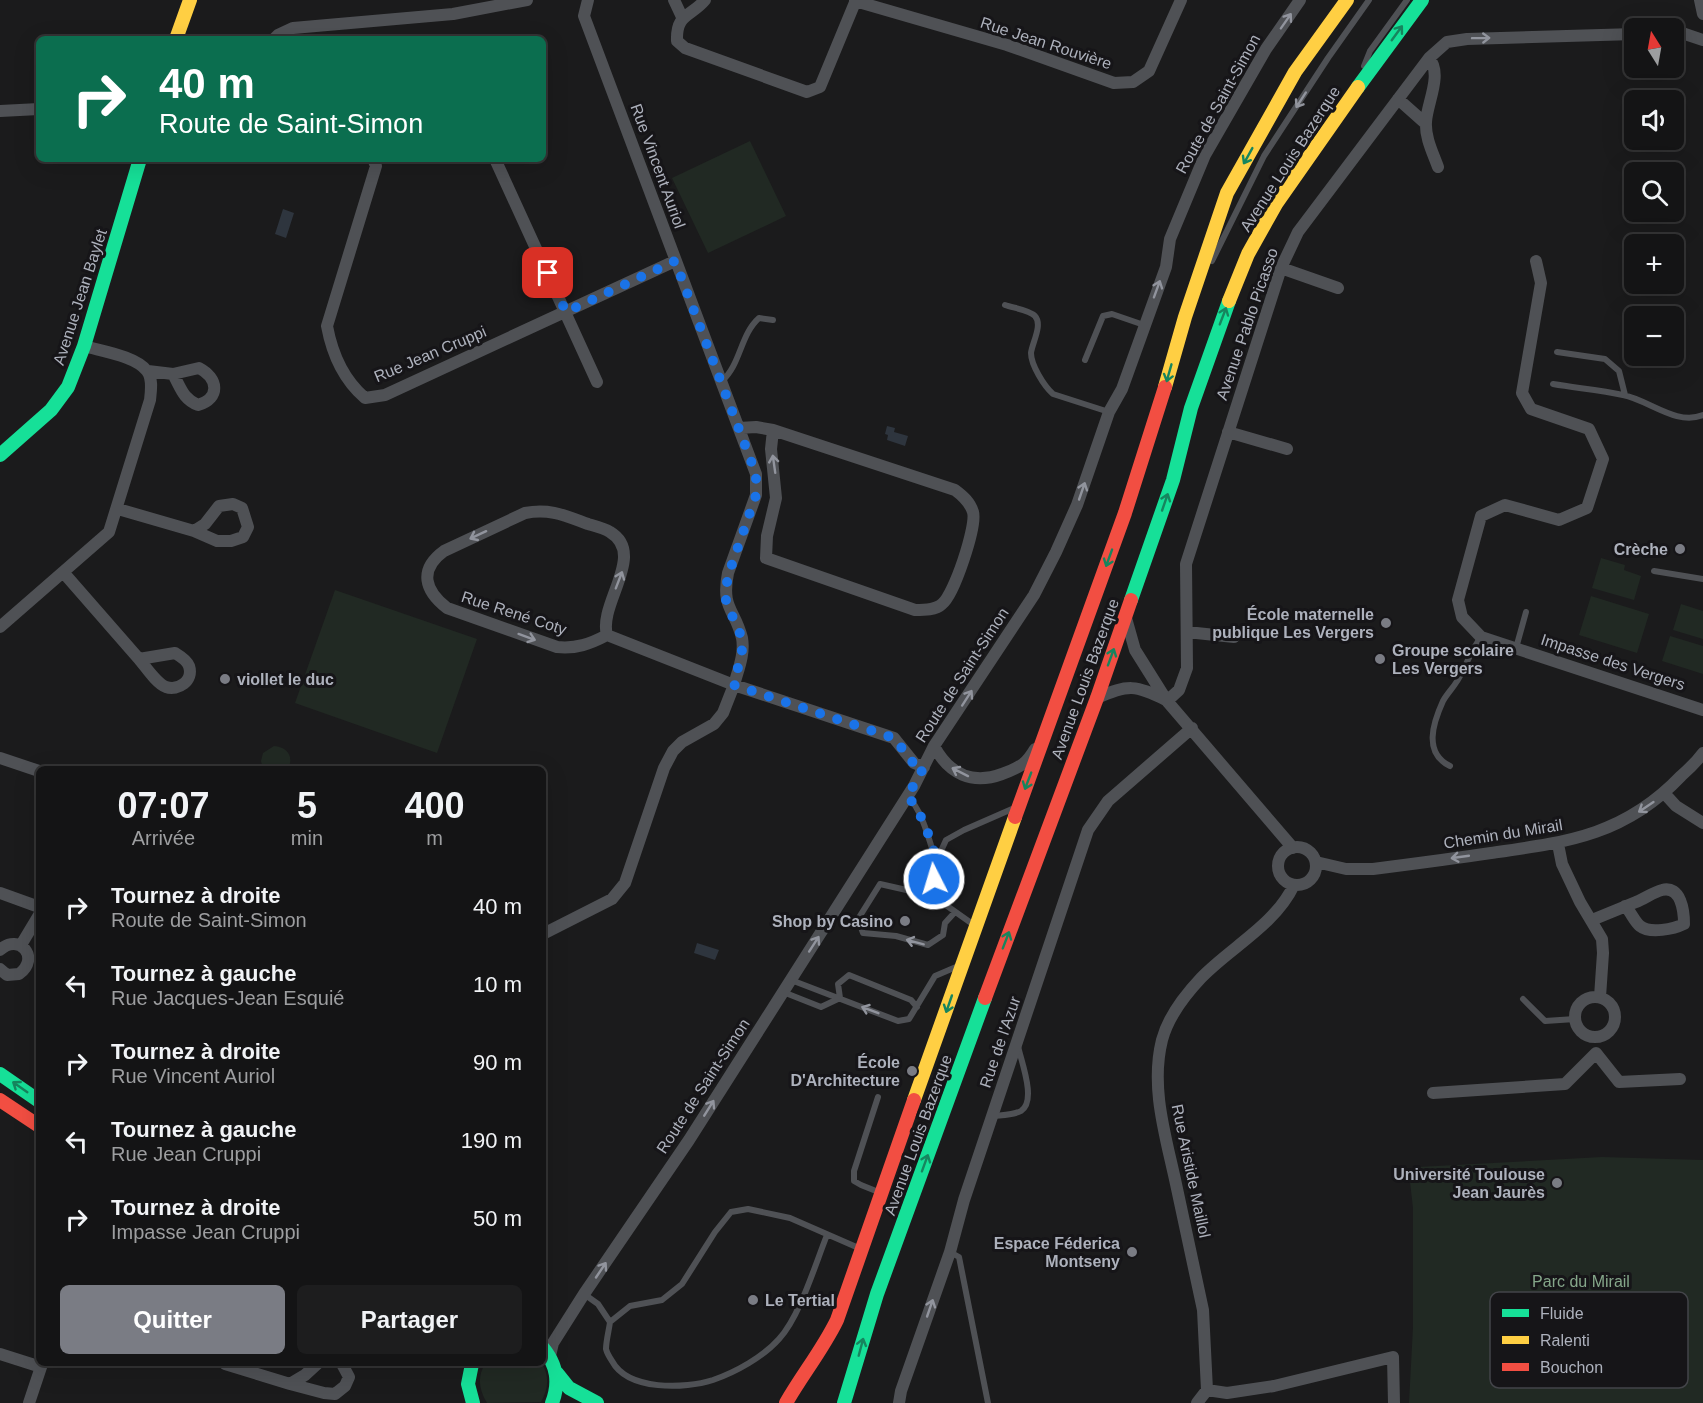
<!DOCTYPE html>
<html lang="fr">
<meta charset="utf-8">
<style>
:root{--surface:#141415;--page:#1d1d1e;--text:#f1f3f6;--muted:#9d9ea0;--line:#333334;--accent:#7a7c84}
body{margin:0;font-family:Helvetica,sans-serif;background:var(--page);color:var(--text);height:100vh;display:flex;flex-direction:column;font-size:22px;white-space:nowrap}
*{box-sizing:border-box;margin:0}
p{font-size:20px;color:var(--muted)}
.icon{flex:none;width:33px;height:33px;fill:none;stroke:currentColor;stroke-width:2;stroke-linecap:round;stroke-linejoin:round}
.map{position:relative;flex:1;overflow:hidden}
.drawer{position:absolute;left:36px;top:766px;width:510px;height:600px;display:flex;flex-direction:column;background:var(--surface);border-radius:9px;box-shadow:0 6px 24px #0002,0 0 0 2px var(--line)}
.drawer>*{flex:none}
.top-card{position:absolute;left:36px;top:36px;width:510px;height:126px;border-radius:9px;box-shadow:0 6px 24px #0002,0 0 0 2px var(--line);background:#0b6e4f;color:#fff;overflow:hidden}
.needle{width:39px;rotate:349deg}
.fabs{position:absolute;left:1624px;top:18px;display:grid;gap:12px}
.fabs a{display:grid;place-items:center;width:60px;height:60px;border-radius:9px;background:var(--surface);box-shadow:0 6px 24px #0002,0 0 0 2px var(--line);font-size:30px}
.pin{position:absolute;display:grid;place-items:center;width:51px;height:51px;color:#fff;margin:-26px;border-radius:12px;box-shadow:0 3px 9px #0006}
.me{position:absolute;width:66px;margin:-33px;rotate:355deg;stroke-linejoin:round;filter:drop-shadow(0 0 4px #0008)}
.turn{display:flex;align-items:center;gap:21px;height:126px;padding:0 24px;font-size:27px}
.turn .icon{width:78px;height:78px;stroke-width:2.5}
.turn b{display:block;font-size:42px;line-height:51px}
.eta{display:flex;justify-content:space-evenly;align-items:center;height:102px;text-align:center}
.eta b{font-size:36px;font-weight:700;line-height:42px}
.primary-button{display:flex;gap:12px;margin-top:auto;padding:12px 24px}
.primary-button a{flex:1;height:69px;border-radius:9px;background:var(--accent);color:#fff;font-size:24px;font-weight:700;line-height:69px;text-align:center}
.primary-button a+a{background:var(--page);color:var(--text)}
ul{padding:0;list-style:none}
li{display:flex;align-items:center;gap:18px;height:78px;padding:0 24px}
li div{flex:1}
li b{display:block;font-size:22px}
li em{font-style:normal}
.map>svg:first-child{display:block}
.green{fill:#212923}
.water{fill:#2e353e}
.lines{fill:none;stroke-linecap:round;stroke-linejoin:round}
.lane{stroke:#4f5155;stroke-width:6}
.street{stroke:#4f5155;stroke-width:12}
.fast{stroke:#16e098;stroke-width:14}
.slow{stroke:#ffcf43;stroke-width:14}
.jam{stroke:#f24e42;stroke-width:14}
.oneway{stroke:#91949d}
.oneway2{stroke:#16855e}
.route{stroke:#1a73e8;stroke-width:10;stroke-dasharray:0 18}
.poi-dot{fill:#7a7c84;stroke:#161518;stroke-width:2}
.labels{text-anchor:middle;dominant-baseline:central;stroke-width:6;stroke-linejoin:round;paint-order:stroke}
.street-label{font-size:16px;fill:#adb1bc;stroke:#161518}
.poi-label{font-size:16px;font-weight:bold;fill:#adb1bc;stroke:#161518;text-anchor:end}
.park-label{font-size:16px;fill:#85a68a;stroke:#161518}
.key{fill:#161518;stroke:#434449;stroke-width:1.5}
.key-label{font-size:16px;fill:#adb1bc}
</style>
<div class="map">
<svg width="1703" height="1403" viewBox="0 0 1703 1403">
<rect width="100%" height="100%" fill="#1b1b1c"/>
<path class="green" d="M750,141L786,216L708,253L672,178Z
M1601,558L1625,565L1624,570L1641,576L1634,600L1592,588Z
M335,590L477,639L437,753L295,703Z
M1591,596L1649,614L1637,653L1579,635Z
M1681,604L1703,611V639L1673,630Z
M1670,636L1703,646V674L1662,661Z
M274,746C288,747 294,757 288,769H263L261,761L263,753Z
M1602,1157L1703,1160V1403H1409L1413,1327V1208L1409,1173L1418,1167Z
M485,1364H542C550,1377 548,1389 541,1402L487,1403C479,1390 477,1377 485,1364Z"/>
<path class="water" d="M283,209L294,213L286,238L275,234Z
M887,426L895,428L894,432L908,436L905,446L887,440L888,435L885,434Z
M697,943L719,950L715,960L694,953Z"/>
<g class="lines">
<path class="lane" d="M1364,66L1370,51L1407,0
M1212,261L1264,156L1328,58L1369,0
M1005,305C1013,308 1030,310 1035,316C1043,325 1032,343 1031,353C1031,365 1044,386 1053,394L1109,412
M1557,352L1605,359L1619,371L1625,395
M1085,360L1103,316L1112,314L1144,325
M722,381C741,364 740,335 759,318L773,320
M1553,384C1576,388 1600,390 1623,395C1649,400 1676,426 1703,415
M1654,571L1703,579
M1516,648L1526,612
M1450,766C1423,753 1433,723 1443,701C1448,692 1457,684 1461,674C1468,661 1472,649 1481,637
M907,797C921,805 931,846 936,862
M933,896L880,884L858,919L863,933L896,936L928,945L943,935L945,923L955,912
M974,925L933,896L936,862L946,840L964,830L1012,809
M791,980L898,1021L909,1019L935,976L956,967
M783,992L821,1007L840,998L838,984L849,975L911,1000L917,1007
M1523,999L1545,1021L1575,1019
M878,1097L854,1171V1181L861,1185L881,1193
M993,1116C1001,1115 1014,1115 1021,1111C1037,1101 1021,1061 1018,1046
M950,1252L959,1257L988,1403
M584,1294L598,1304L610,1322C609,1330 606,1341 606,1349C607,1353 610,1358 612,1361C628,1391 685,1389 713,1380C736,1372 763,1357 779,1339C800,1316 815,1265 827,1235
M610,1322L630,1306L662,1300L682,1284L715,1232L731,1212L748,1209L790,1218L861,1249"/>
<path class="street" d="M588,0L584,16L756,474V495L728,573C721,609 735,609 742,638C745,654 738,670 734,685L607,635C598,604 647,554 610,532C604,528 595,526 588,524C566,516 550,508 525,513L444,551C418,570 425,591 447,608L557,647C576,649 590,644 607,635
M674,0L682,17
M705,0C691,17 676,13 677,41L685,48L807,92L820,87L856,0
M1700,0L1703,14
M855,1L1007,45L1114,83L1133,82L1149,71L1181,0
M1674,33H1682L1703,40
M274,39L278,35L293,28L453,14L527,0
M1429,58C1443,74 1427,103 1426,122C1425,138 1433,153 1438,167
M1398,99L1425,123
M0,111L39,109
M373,159L376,166L327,326C332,353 344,380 365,398L385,395L675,261
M495,159L597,382
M1536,261L1541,283L1522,393L1531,409L1589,429L1603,459L1587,508L1559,520L1505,505L1481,516L1458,600L1462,617L1481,637L1703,710
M1281,268L1338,288
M148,371L173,374C181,388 183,399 198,405C221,398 218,378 199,368L173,374
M739,428L756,427L773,430L955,490C963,496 970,502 973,512C977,526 954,595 942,604C936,610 924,610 915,610L766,558L767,536L776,498L771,449L773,430
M1228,432L1287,449
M118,509L194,531L217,541H231L243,537L248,527L242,508L233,504L219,506L205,524L194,531
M63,572L139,659L175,653C180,656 187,660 189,666C194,681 178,691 166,687C156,683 146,667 139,659
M1126,618L1135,650L1167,701L1293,848
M0,627L109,532L150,400C151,391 153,378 147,371C136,356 101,351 84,346
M1187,632L1234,637
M1097,698C1129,684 1135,685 1166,700
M1167,701L1179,690L1187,668L1186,564L1281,268L1298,232L1429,58L1447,42L1467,39L1635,34
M934,746C949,774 972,785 1002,774C1008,772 1017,768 1023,764C1028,760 1032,754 1035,749
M0,758L39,771
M1665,794L1676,806L1703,823
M1558,844L1562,864L1580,902L1602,939L1603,953L1600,997
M1278 866a19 19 0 1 1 38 0a19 19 0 1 1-38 0Z
M1316,862L1346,869H1373C1412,864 1451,859 1491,853C1568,842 1625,835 1681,776C1689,769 1697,761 1703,753
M0,893L39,907
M1592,920C1607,914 1621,908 1636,902C1645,899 1653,892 1662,890C1681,885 1684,911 1684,924C1674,929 1650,934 1640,926C1634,921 1631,912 1625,906
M543,934L612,899L625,883L664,768L673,751L682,742L714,724L723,713L734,685L894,738L914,763L924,767
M21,945L39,915
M0,950C19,932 41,958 19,974L7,975L0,969
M1575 1017a20 20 0 1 1 40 0a20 20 0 1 1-40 0Z
M1433,1093L1565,1084L1596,1053L1619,1082L1680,1079
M0,1354L41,1367
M550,1356L553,1343L584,1294L689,1140L914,786L934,746L1034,595L1056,552L1077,505L1109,412L1122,389L1166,267L1170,239L1205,155L1266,49L1300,0
M225,1364L290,1384L324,1393L335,1394L345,1386L349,1377L342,1364
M290,1384L305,1375L317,1364
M1207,1390L1227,1393L1274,1386L1393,1357L1394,1403
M29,1403L42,1364
M899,1403L901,1391L950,1252L964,1200L1088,830L1108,801L1192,728
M1197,1403L1207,1390L1203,1310C1194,1268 1185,1226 1176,1184C1166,1137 1150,1088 1162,1040C1168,1017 1185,995 1201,978C1231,947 1275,925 1294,885"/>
<path class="fast" d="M1358,87L1422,0
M0,455L51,410L68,387L84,346L140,159
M1131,600L1173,480L1191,408L1229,301
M0,1074L39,1101
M543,1348C557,1365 560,1382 552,1403
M472,1364L468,1384L473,1403
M557,1373L569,1388L597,1403
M844,1403L877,1294L985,998"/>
<path class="slow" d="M176,39L190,0
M1229,301L1248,254L1276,204L1358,87
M1165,387L1185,317L1227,193L1295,72L1347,0
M914,1100L1015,817"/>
<path class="jam" d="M1015,817L1125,513L1165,387
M985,998L1097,698L1131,600
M0,1100L39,1126
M786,1403C802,1375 823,1349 837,1320L914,1100"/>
</g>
<defs><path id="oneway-shaft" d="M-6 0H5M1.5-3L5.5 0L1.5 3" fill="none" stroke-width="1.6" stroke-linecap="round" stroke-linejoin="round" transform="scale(1.5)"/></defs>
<g class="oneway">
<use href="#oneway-shaft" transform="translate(1286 21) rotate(-55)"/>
<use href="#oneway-shaft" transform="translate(1481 38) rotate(-1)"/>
<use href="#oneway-shaft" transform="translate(1301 100) rotate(123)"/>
<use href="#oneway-shaft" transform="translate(1157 289) rotate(-70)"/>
<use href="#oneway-shaft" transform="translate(774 464) rotate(-98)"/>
<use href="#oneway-shaft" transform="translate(1082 491) rotate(-71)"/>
<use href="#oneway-shaft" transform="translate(478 535) rotate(155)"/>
<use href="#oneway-shaft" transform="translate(619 580) rotate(-69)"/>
<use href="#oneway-shaft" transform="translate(527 637) rotate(20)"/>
<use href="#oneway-shaft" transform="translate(967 698) rotate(-57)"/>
<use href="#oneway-shaft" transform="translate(960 772) rotate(-153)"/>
<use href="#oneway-shaft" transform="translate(1646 807) rotate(146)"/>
<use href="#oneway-shaft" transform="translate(1460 857) rotate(172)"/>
<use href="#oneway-shaft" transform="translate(915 942) rotate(-165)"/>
<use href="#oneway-shaft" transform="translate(814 944) rotate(-57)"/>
<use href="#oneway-shaft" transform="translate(870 1010) rotate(-159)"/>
<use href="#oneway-shaft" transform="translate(709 1108) rotate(-58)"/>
<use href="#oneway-shaft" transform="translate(601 1270) rotate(-56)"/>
<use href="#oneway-shaft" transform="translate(930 1308) rotate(-71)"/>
</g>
<g class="oneway2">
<use href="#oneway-shaft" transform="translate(1397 33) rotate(-54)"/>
<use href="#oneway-shaft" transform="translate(1248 156) rotate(119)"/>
<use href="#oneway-shaft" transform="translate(1223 316) rotate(-69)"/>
<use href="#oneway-shaft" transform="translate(1169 373) rotate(106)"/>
<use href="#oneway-shaft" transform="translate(1165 502) rotate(-71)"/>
<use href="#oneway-shaft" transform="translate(1109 558) rotate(110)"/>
<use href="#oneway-shaft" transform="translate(1111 657) rotate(-70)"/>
<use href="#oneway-shaft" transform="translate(1028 781) rotate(111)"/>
<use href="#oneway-shaft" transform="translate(1006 940) rotate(-69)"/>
<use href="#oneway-shaft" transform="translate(949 1004) rotate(109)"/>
<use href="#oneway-shaft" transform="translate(20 1087) rotate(-145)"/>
<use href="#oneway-shaft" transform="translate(925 1163) rotate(-70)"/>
<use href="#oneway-shaft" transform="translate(861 1347) rotate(-75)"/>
</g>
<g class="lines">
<path class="route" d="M548,273L566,312L675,261L756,474V495L729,573L726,587V602L742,638V650L734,685L894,738L914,764L924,767L907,797C918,803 936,850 936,864C936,869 935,874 934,879"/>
</g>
<g class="poi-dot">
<circle cx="1680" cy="549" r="6"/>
<circle cx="1386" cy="623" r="6"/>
<circle cx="1380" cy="659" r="6"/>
<circle cx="225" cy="679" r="6"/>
<circle cx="905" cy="921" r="6"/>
<circle cx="912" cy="1071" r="6"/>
<circle cx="1557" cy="1183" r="6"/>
<circle cx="1132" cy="1252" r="6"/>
<circle cx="753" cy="1300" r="6"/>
</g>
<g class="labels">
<g class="street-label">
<text transform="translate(1046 43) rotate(18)">Rue Jean Rouvière</text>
<text transform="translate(1218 104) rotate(-61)">Route de Saint-Simon</text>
<text transform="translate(1290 159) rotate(-57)">Avenue Louis Bazerque</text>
<text transform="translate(658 166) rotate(70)">Rue Vincent Auriol</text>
<text transform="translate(80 297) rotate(-72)">Avenue Jean Baylet</text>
<text transform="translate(1247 324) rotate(-71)">Avenue Pablo Picasso</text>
<text transform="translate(430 354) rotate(-23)">Rue Jean Cruppi</text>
<text transform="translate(514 613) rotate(18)">Rue René Coty</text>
<text transform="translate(1613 662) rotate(18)">Impasse des Vergers</text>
<text transform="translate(962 675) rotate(-57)">Route de Saint-Simon</text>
<text transform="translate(1085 679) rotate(-70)">Avenue Louis Bazerque</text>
<text transform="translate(1503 834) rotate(-9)">Chemin du Mirail</text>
<text transform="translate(1000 1042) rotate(-71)">Rue de l'Azur</text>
<text transform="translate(703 1086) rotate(-57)">Route de Saint-Simon</text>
<text transform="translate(918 1135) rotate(-70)">Avenue Louis Bazerque</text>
<text transform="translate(1191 1171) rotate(78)">Rue Aristide Maillol</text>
</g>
<g class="poi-label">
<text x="1668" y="549">Crèche</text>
<text x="1374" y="614">École maternelle<tspan x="1374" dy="18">publique Les Vergers</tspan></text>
<text x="1392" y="650" text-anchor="start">Groupe scolaire<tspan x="1392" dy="18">Les Vergers</tspan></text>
<text x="237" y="679" text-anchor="start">viollet le duc</text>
<text x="893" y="921">Shop by Casino</text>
<text x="900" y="1062">École<tspan x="900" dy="18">D'Architecture</tspan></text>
<text x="1545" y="1174">Université Toulouse<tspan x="1545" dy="18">Jean Jaurès</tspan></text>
<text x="1120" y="1243">Espace Féderica<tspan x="1120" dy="18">Montseny</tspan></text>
<text x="765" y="1300" text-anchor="start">Le Tertial</text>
</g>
<g class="park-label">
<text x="1581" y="1281">Parc du Mirail</text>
</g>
</g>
<rect x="1490" y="1292" width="198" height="96" rx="9" class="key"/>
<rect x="1502" y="1309" width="27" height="8" fill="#16e098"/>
<rect x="1502" y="1336" width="27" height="8" fill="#ffcf43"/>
<rect x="1502" y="1363" width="27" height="8" fill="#f24e42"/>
<g class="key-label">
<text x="1540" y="1319">Fluide</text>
<text x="1540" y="1346">Ralenti</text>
<text x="1540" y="1373">Bouchon</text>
</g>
</svg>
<div class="fabs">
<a><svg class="needle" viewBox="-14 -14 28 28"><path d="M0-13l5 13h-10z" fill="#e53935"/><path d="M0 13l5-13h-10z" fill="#9d9ea0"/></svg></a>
<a><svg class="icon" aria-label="sound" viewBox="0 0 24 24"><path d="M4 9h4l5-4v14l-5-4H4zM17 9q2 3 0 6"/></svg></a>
<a><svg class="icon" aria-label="search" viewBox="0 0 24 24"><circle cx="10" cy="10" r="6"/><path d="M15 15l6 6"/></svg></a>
<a>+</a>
<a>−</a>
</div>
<div class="pin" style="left:548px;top:273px;background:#d93025"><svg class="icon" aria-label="arrive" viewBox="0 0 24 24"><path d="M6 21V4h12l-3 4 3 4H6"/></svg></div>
<svg class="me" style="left:934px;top:879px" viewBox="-20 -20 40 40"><circle r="17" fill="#1a73e8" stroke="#fff" stroke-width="3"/><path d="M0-11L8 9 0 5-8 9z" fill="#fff"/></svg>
<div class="top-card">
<div class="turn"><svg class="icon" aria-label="right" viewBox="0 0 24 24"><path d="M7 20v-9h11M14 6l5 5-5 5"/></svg><div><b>40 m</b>Route de Saint-Simon</div></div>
</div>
<section class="drawer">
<div class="eta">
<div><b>07:07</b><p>Arrivée</p></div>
<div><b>5</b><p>min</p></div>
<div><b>400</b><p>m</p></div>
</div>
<ul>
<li><svg class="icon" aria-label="right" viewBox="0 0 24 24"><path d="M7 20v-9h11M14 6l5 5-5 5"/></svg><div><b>Tournez à droite</b><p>Route de Saint-Simon</p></div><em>40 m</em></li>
<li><svg class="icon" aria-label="left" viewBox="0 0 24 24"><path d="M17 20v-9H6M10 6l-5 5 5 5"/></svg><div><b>Tournez à gauche</b><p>Rue Jacques-Jean Esquié</p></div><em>10 m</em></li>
<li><svg class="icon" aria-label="right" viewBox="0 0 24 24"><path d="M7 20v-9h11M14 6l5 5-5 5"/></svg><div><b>Tournez à droite</b><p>Rue Vincent Auriol</p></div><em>90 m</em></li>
<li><svg class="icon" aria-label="left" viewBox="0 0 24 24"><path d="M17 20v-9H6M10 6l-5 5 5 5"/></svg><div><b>Tournez à gauche</b><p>Rue Jean Cruppi</p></div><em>190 m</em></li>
<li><svg class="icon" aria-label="right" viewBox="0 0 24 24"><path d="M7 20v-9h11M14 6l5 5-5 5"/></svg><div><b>Tournez à droite</b><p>Impasse Jean Cruppi</p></div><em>50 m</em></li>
</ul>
<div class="primary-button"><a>Quitter</a><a>Partager</a></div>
</section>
</div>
